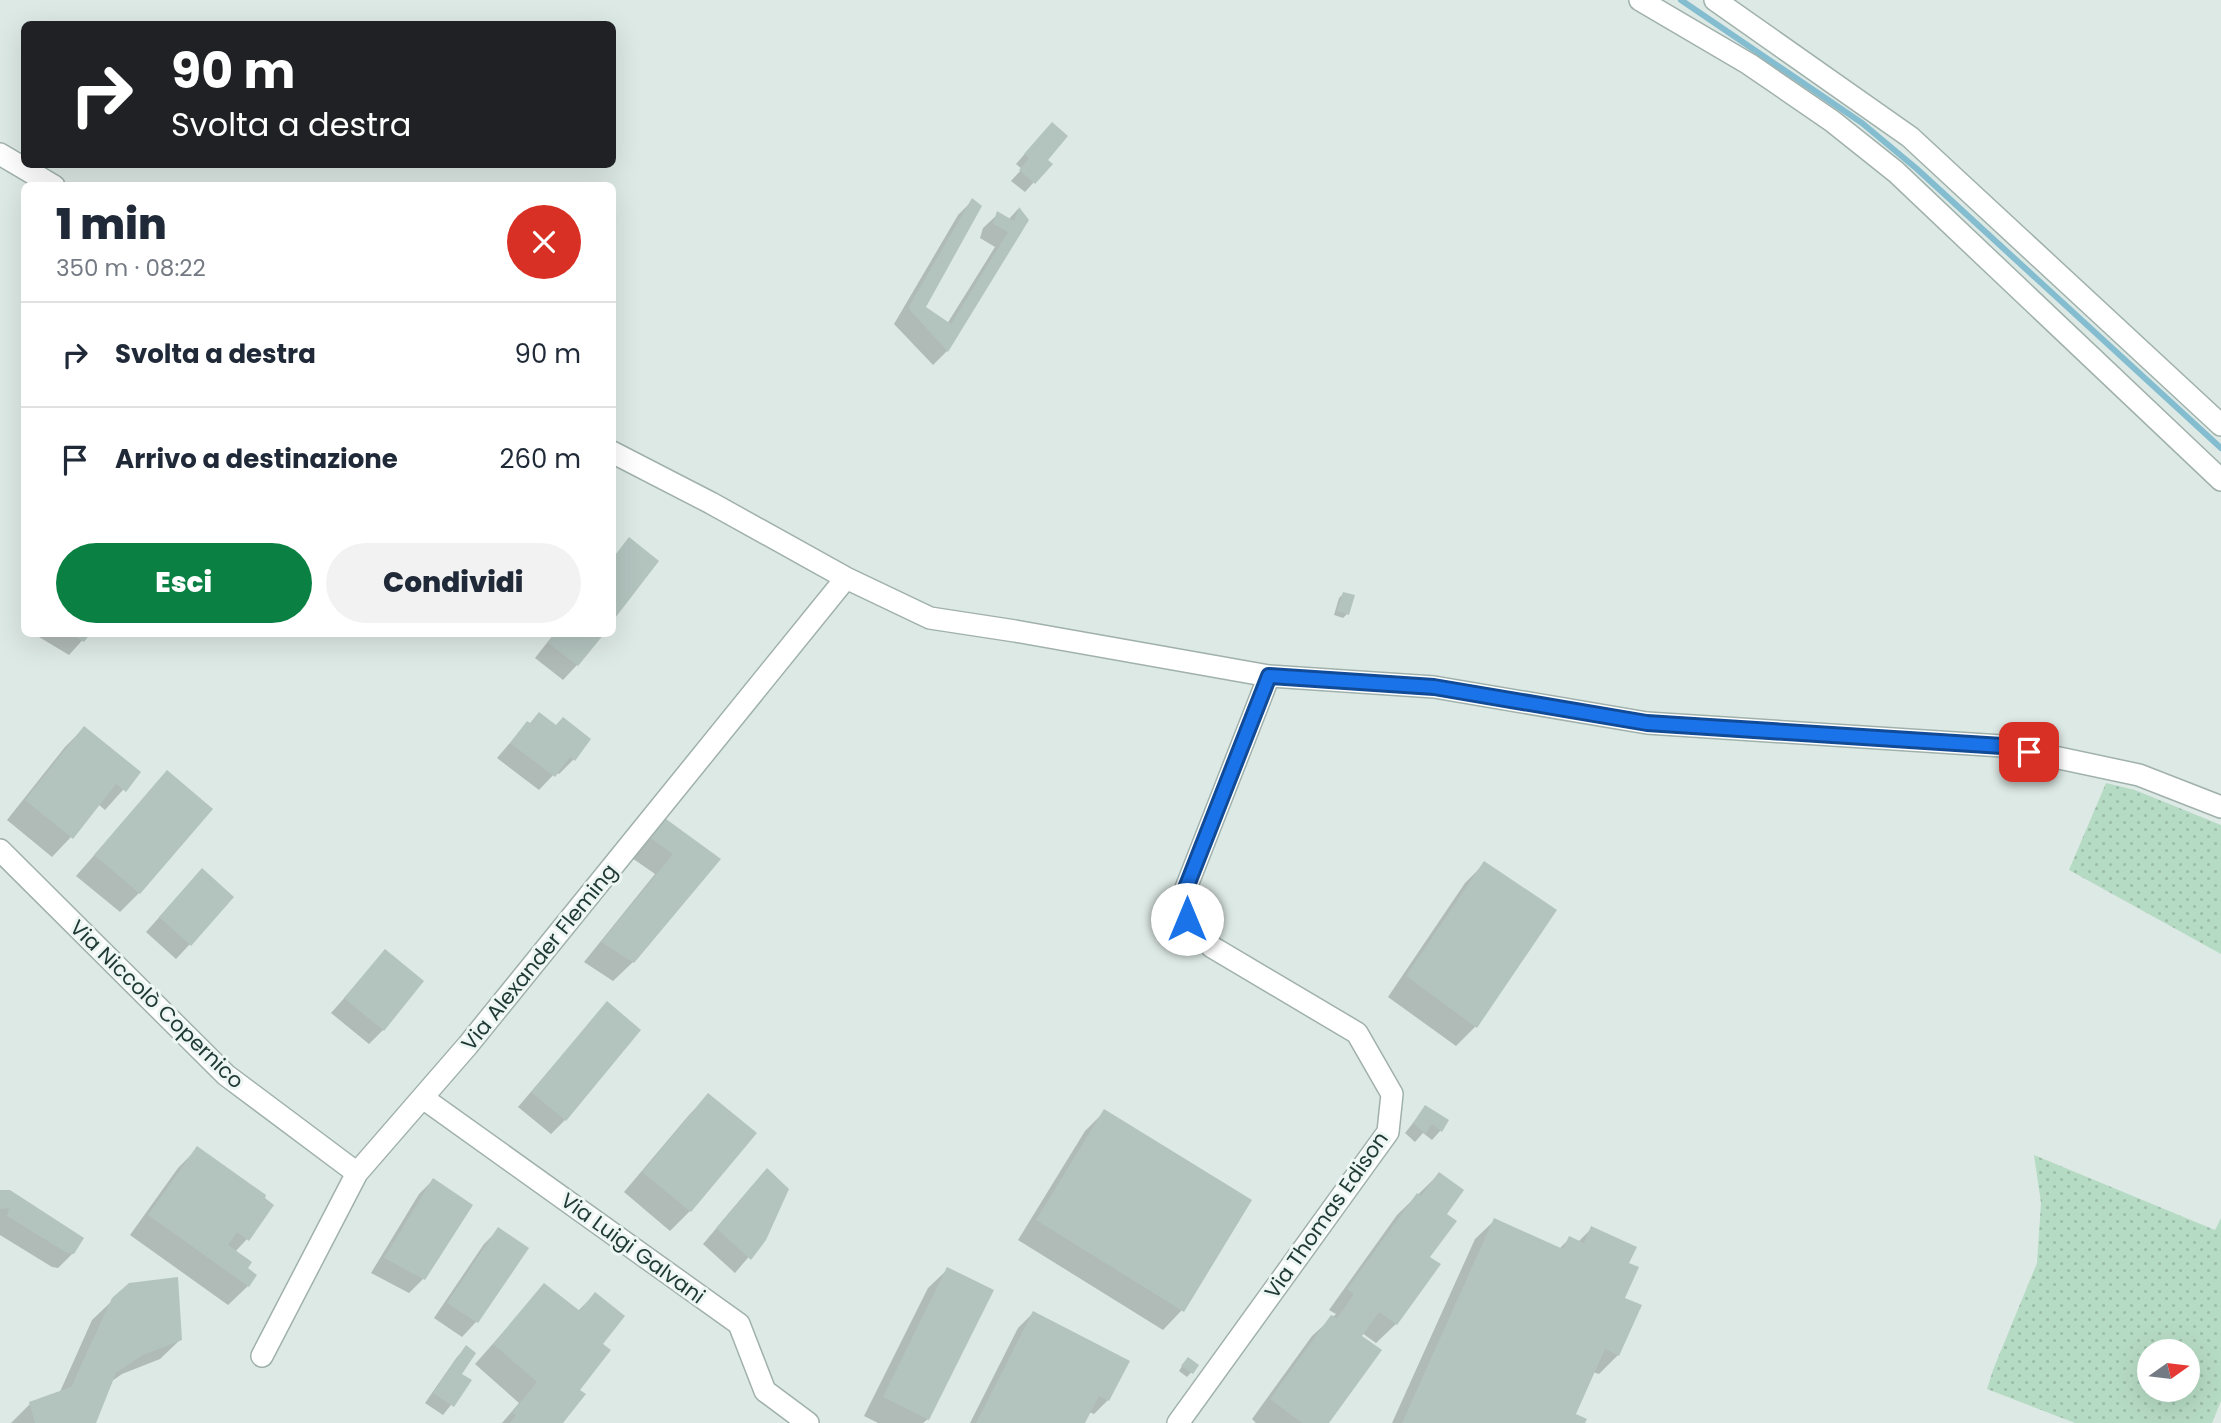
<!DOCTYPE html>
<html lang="it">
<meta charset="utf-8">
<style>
:root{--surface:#fff;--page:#f2f2f3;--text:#1f2937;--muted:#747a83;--line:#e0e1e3;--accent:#0b8043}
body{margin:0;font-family:Poppins,sans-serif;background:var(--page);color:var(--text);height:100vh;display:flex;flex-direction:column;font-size:26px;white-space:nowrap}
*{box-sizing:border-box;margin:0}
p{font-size:23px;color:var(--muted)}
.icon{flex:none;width:38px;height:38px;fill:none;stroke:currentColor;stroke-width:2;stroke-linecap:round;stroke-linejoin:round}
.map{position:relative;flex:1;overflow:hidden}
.drawer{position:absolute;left:21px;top:182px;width:595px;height:455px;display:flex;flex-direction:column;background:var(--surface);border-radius:10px;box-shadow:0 7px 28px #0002}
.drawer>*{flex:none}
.hud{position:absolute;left:21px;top:21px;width:595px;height:147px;border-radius:10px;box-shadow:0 7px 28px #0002;background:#202124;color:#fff;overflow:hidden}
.needle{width:46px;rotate:76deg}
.buttons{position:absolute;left:2137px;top:1339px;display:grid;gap:14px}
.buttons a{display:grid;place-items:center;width:63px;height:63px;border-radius:50%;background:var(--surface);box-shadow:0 7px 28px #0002;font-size:35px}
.pin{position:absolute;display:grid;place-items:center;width:60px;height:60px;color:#fff;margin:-30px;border-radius:14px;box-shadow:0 4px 10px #0006}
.me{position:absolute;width:77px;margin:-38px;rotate:0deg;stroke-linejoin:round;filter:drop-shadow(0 0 5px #0008)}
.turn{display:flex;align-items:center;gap:24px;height:147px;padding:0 35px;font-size:32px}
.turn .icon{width:91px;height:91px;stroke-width:2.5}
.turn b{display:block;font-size:49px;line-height:60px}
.round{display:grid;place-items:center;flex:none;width:74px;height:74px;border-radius:37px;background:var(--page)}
.overview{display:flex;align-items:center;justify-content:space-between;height:119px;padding:0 35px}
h1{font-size:42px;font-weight:800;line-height:52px}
.cta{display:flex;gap:14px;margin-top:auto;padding:14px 35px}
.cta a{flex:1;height:80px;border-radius:42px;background:var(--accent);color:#fff;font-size:28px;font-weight:800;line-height:80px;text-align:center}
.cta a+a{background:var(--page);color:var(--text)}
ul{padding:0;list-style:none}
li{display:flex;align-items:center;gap:21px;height:105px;padding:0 35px;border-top:2px solid var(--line)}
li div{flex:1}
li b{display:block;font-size:26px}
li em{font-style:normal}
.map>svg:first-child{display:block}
.grass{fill:url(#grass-dots);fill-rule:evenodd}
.shadow{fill:#0003}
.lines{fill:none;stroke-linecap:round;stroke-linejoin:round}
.stream{stroke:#84bcd0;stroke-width:6}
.building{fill:#b3c4bf}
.minor-casing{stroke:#a0b1ac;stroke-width:24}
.minor{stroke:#fff;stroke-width:21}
.route-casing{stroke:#114b97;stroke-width:18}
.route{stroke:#1a73e8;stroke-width:12}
.labels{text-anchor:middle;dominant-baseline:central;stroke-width:6;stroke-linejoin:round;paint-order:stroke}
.street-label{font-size:21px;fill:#1f3934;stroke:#edf6f3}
</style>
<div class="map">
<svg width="2221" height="1423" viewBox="0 0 2221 1423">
<defs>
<pattern id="grass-dots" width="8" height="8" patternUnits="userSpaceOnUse" patternTransform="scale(1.75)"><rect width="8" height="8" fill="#b6dbc4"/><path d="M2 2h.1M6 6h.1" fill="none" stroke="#9cbda9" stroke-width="1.8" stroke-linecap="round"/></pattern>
</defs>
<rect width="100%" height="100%" fill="#dde9e5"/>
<path class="grass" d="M2106,783L2135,790L2221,825V954L2069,870Z
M2034,1155L2215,1230L2221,1218V1401L2212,1423H2075L1987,1389L1993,1370L2037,1263L2041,1203ZM2149,1351H2188V1390H2149Z"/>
<path class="shadow" d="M1042,134L1046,160L1050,164L1025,192L1011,181L1022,169L1016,164Z
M972,201L923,308L947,324L995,247L980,238L983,228L998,214L1008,220L1018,209L1027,220L947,351L933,365L894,324L958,215Z
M1343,594L1347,614L1343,618L1334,615L1339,598Z
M34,634H88L69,655Z
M554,634H601L577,665L563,680L535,658Z
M527,723L555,727L589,739L573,760L559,774L556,772L539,790L497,758Z
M84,728L139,772L105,810L98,804L71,837L52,857L7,820L65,747Z
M167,772L210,809L139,893L120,912L76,876Z
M666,822L719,859L633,962L613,981L584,962L655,874L632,858Z
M1484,864L1476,1026L1456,1046L1388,997L1465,883Z
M188,885L190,944L176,959L146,932Z
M385,952L383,1030L369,1044L331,1013Z
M607,1003L565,1120L551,1134L518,1107Z
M708,1096L754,1134L690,1211L670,1231L624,1192L689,1115Z
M1425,1108L1441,1130L1432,1140L1423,1133L1415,1142L1405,1133Z
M1105,1111L1182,1310L1163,1330L1018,1240L1085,1131Z
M197,1149L247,1239L235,1252L245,1269L248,1286L228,1305L130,1235L178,1168Z
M1439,1174L1445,1214L1428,1258L1396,1324L1376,1343L1362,1333L1360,1336L1326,1423H1256L1252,1419L1312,1336L1336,1314L1329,1310L1397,1215Z
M433,1180L423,1279L409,1293L371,1273L419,1194Z
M753,1185L764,1239L735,1273L703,1244Z
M0,1191L73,1253L58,1268L52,1267L0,1235Z
M1495,1220L1559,1249L1570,1238L1578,1242L1592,1228L1627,1264L1618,1355L1599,1374L1593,1372L1573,1415L1583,1423H1392L1475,1239Z
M498,1230L526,1249L476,1322L462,1337L434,1318L484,1244Z
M948,1269L928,1419L923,1423H878L864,1416L928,1288Z
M544,1286L578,1311L595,1294L601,1344L560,1423H502L519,1403L475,1364Z
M113,1300L180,1340L160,1359L122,1374L112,1381L94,1423H11L30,1404L59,1394L92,1320Z
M1033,1313L1108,1400L1094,1414L1089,1412L1083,1423H970L1018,1328Z
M466,1348L460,1374L470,1381L443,1415L425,1403L457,1357Z
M1184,1363L1197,1366L1187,1377L1179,1371Z"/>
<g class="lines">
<path class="stream" d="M1681,0L1862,123L1917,169L2221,448"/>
</g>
<path class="building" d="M1052,122L1068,136L1048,160L1053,164L1035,184L1019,170L1029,158L1024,154Z
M972,198L982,206L926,307L951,324L1008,232L993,224L997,211L1014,221L1019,207L1029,220L948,352L908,308Z
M629,537L659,561L612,622V559Z
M1343,592L1355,595L1349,615L1337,611Z
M71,634H90L84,642Z
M555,634H604L578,666L548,643Z
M539,712L556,725L563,717L591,739L575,761L570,757L555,777L510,743L527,721L530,723Z
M84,726L141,772L126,792L116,784L73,839L25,800Z
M167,770L213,809L140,894L94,855Z
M666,819L721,859L634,963L601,942L673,854L650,838Z
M1484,861L1557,910L1477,1028L1406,976Z
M202,868L234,897L191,946L159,917Z
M385,949L424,981L384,1031L344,998Z
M607,1001L641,1030L566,1121L531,1092Z
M708,1093L757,1133L691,1212L642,1172Z
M1425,1105L1449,1120L1442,1132L1432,1124L1425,1134L1413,1123Z
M1104,1109L1252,1200L1184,1312L1036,1220Z
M197,1146L266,1195L265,1198L274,1205L249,1241L237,1232L228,1245L252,1262L248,1268L257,1275L249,1287L148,1215Z
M767,1168L789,1189L766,1240L751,1260L716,1228Z
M1439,1172L1464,1190L1447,1214L1457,1221L1430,1257L1441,1264L1397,1325L1379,1312L1362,1336L1382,1350L1329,1423H1302L1270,1399L1331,1315L1337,1318L1354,1294L1347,1289L1417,1193L1421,1196Z
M433,1178L473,1205L425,1280L384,1258Z
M0,1190H10L84,1238L74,1254L67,1253L7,1216L9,1208L0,1209Z
M1494,1218L1563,1249L1569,1236L1584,1243L1591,1226L1637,1247L1629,1263L1639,1267L1625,1298L1642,1305L1619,1356L1605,1349L1576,1414L1587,1419L1585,1423H1402Z
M498,1227L529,1248L478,1323L447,1303Z
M947,1267L994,1290L929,1420L883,1397Z
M178,1277L182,1340L143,1355L116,1373L96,1423H35L29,1402L71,1387L112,1298L129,1283Z
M544,1283L580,1311L595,1292L625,1316L603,1344L611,1350L580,1390L586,1394L563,1423H510L516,1415L512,1413L537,1382L493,1344Z
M1033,1311L1130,1361L1109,1401L1099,1396L1085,1423H976Z
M466,1345L476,1353L462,1374L472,1380L454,1407L433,1393Z
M1188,1357L1199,1365L1193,1374L1181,1366Z"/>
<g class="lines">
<defs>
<path id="minor" d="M1640,0L1749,64L1832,121L1896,172L2221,480
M1715,0L1910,137L2221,425
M0,154L54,186
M612,452L711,503L846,578L930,618L1015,631L1269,676L1434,687L1647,723L2002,746L2139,775L2221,807
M0,850L226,1075L357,1173
M423,1098L739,1324L765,1391L808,1423
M262,1356L357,1173L468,1045L846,578
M1178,1423L1388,1132L1392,1094L1357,1033L1212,947L1187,919L1186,888L1269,676"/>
</defs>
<use href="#minor" class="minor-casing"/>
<use href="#minor" class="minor"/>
</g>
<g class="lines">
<defs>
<path id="route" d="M1187,919L1186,888L1269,676L1434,687L1647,723L2002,746L2029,752"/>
</defs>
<use href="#route" class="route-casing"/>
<use href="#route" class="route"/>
</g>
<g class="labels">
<g class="street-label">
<text transform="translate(539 957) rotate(-51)">Via Alexander Fleming</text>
<text transform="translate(157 1004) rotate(44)">Via Niccolò Copernico</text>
<text transform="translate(1326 1215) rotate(-55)">Via Thomas Edison</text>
<text transform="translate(633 1248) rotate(36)">Via Luigi Galvani</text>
</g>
</g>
</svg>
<div class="buttons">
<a><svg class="needle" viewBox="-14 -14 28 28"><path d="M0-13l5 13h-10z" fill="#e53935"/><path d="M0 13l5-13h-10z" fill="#747a83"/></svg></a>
</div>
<div class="pin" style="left:2029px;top:752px;background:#d93025"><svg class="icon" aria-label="arrive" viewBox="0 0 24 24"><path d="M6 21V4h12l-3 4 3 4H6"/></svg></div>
<svg class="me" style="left:1187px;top:919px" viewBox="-20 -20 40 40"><circle r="19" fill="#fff"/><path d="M0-13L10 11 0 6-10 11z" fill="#1a73e8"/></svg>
<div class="hud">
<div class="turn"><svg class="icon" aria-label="right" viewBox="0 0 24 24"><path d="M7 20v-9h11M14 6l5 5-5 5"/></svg><div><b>90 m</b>Svolta a destra</div></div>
</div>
<section class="drawer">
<div class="overview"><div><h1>1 min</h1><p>350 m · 08:22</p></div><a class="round" style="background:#d93025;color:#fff"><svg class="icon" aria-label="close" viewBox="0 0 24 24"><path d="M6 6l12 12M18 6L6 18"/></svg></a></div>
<ul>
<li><svg class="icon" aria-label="right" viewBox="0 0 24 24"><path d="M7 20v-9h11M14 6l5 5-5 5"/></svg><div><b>Svolta a destra</b></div><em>90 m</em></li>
<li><svg class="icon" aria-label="arrive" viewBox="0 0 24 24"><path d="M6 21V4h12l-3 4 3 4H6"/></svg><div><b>Arrivo a destinazione</b></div><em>260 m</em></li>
</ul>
<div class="cta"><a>Esci</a><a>Condividi</a></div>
</section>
</div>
